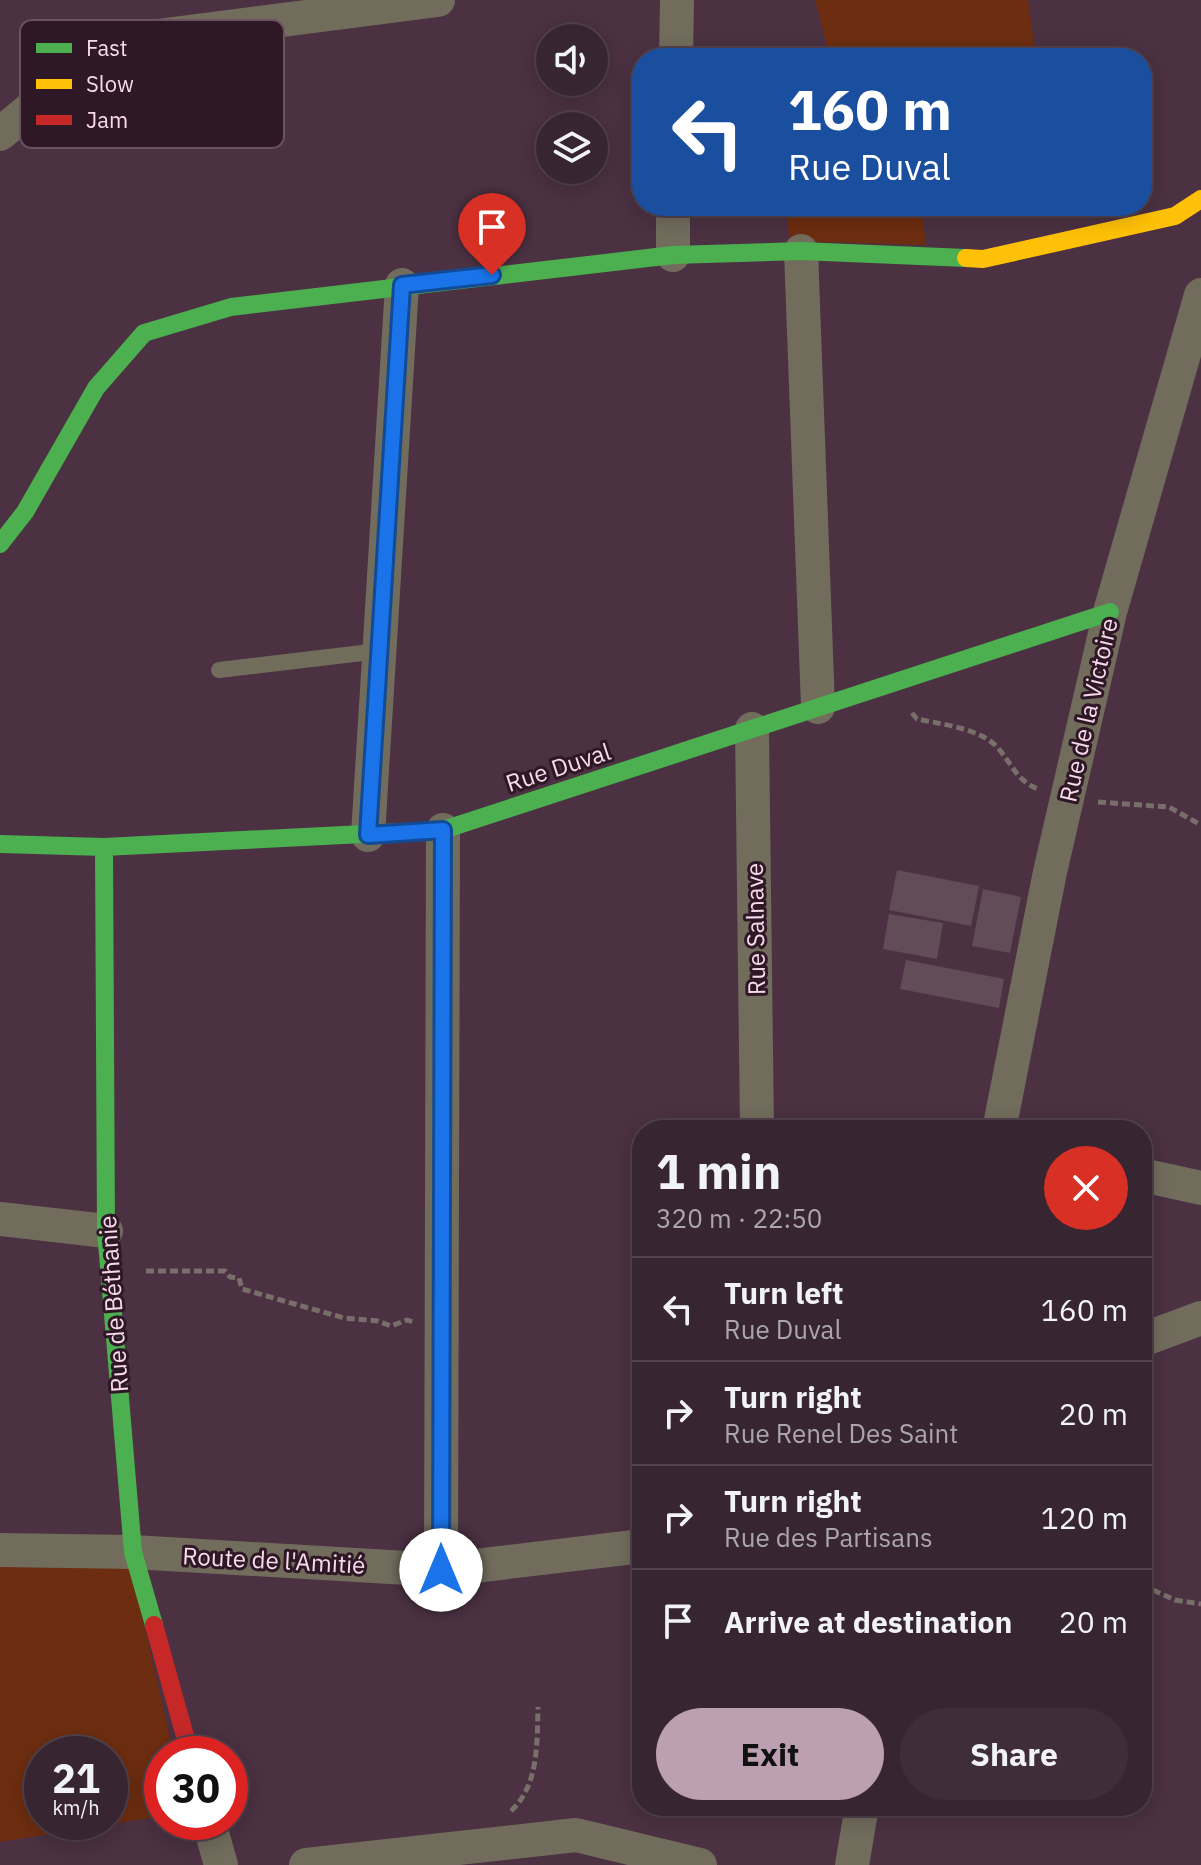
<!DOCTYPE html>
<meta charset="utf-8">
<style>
:root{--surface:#382532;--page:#3f2d3a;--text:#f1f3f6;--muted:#aba5ac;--line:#52424d;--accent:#bc9fb0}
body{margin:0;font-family:"IBM Plex Sans",sans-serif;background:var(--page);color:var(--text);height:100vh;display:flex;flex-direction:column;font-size:30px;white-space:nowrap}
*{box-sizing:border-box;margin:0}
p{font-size:26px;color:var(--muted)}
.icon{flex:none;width:44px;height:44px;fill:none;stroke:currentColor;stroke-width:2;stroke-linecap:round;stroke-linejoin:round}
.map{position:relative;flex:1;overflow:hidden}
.sheet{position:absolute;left:632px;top:1120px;width:520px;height:696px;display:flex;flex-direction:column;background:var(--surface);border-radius:32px;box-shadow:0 4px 20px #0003,0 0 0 2px var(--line)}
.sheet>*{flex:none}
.top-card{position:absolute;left:632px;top:48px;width:520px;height:168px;border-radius:32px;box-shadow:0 4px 20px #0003,0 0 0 2px var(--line);background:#1a4fa0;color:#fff;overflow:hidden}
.buttons{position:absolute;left:536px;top:24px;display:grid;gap:16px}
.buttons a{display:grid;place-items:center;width:72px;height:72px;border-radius:50%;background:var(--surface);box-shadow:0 4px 20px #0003,0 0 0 2px var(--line);font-size:40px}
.speed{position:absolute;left:24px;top:1736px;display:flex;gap:16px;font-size:40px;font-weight:700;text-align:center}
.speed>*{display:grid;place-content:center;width:104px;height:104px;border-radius:50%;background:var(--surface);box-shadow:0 4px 20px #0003,0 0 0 2px var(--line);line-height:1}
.speed small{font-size:20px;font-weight:400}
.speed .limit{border:12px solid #d22;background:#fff;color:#111}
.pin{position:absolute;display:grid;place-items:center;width:68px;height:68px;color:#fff;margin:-82px -34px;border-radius:50% 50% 50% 0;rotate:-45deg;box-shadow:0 0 8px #0007}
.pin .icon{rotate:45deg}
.me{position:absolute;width:88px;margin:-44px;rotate:0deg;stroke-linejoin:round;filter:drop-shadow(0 0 6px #0008)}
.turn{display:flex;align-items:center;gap:28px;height:168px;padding:0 24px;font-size:36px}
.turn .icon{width:104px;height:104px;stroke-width:2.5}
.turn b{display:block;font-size:56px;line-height:68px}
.round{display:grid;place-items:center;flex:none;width:84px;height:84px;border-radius:42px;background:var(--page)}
.headline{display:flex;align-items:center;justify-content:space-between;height:136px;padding:0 24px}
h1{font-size:48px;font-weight:700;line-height:60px}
.action{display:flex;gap:16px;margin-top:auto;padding:16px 24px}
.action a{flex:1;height:92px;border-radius:48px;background:var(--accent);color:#111;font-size:32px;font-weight:700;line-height:92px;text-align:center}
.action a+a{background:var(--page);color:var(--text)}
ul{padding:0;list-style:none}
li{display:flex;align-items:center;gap:24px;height:104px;padding:0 24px;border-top:2px solid var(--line)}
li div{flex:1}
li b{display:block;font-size:30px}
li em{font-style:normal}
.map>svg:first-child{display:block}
.green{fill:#6d2d10;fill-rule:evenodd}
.building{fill:#624c57}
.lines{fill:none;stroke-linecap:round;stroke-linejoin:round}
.path{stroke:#796f6a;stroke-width:5;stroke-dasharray:8 4;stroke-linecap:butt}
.lane{stroke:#716c5c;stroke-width:16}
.street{stroke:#716c5c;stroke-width:34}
.fast{stroke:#4caf50;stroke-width:18}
.slow{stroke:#ffc107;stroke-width:18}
.jam{stroke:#c62828;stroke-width:18}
.route-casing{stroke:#114b97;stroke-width:20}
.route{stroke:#1a73e8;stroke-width:14}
.labels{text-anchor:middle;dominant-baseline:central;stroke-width:6;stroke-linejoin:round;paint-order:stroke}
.street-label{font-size:24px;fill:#f9daec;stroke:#2e1826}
.key{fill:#2e1826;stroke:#6b5261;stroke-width:2}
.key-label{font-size:22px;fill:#f9daec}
</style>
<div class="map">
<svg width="1201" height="1865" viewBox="0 0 1201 1865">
<rect width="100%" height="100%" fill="#4b3142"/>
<path class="green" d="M815,0H1028L1036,58H830Z
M785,206H921L926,245L790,241Z
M0,1561L131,1568L174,1754H162V1816L0,1842ZM42,1754H110V1822H42Z"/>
<path class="building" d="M897,870L979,886L971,926L889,910Z
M983,889L1021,897L1010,953L972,946Z
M889,914L943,923L937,959L883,949Z
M906,960L1004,979L999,1008L900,989Z"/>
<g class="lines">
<path class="path" d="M912,713L917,719C940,724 977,728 995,745C1011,761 1015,780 1038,789
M1098,802L1169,807L1201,825
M146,1271H225L230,1277L239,1278L242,1289L344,1318L378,1321L391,1326L407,1320L413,1322
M1142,1585L1175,1600L1201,1604
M511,1811C539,1785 537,1743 538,1707"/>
<path class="lane" d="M219,670L379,651"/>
<path class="street" d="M676,58L677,0
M0,134L111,42L438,0
M801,251L818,707
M673,255V206
M752,729L757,1130
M368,835L402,285
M999,1130L1050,872L1110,612L1201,295
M1142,1175L1201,1188
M0,1219L106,1231
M1142,1340L1201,1318
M0,1550L133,1552L441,1570L642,1546
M441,1570L443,830
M209,1822L221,1865
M306,1865L576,1835L700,1865
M852,1865L862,1806"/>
<path class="fast" d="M0,544L25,512L96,388L144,333L231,307L673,255L801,251L966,258
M0,844L104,847L443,830L1110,612
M104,847L106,1231L133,1552L154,1625"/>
<path class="slow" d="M966,258L983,259L1175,216L1201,199"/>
<path class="jam" d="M154,1625L190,1754"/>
</g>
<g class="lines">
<defs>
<path id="route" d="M441,1570L443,830L368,835L402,285L492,275"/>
</defs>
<use href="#route" class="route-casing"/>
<use href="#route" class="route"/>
</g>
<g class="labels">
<g class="street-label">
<text transform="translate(1088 710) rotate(-77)">Rue de la Victoire</text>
<text transform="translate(558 767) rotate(-18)">Rue Duval</text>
<text transform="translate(755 929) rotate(-91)">Rue Salnave</text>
<text transform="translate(113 1304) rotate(-94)">Rue de Béthanie</text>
<text transform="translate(274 1560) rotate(3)">Route de l'Amitié</text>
</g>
</g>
<rect x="20" y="20" width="264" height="128" rx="12" class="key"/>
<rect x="36" y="43" width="36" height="10" fill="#4caf50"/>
<rect x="36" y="79" width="36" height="10" fill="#ffc107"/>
<rect x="36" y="115" width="36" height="10" fill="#c62828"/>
<g class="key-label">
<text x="86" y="56">Fast</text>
<text x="86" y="92">Slow</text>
<text x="86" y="128">Jam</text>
</g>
</svg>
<div class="buttons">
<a><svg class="icon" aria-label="sound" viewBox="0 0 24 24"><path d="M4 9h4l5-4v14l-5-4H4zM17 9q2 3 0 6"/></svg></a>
<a><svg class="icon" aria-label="layers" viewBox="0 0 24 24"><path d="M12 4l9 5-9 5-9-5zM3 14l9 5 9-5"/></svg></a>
</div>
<div class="speed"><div>21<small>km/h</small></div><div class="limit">30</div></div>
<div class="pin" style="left:492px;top:275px;background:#d93025"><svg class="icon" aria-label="arrive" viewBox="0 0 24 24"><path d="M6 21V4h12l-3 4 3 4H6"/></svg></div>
<svg class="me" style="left:441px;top:1570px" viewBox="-20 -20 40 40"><circle r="19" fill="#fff"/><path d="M0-13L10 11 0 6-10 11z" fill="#1a73e8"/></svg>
<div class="top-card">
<div class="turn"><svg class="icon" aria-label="left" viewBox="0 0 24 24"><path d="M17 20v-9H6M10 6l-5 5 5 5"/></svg><div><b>160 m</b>Rue Duval</div></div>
</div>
<section class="sheet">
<div class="headline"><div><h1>1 min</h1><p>320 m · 22:50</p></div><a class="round" style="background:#d93025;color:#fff"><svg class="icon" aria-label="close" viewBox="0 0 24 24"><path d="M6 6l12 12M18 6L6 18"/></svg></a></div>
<ul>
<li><svg class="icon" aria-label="left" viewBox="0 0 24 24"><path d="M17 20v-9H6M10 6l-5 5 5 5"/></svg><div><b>Turn left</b><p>Rue Duval</p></div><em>160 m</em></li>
<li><svg class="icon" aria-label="right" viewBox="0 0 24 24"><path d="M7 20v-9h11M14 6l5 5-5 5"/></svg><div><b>Turn right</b><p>Rue Renel Des Saint</p></div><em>20 m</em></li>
<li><svg class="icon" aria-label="right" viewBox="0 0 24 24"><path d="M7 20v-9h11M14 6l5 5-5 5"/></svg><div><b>Turn right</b><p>Rue des Partisans</p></div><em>120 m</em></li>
<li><svg class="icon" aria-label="arrive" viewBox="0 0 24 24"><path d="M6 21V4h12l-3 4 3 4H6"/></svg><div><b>Arrive at destination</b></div><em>20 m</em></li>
</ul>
<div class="action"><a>Exit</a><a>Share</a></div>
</section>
</div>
